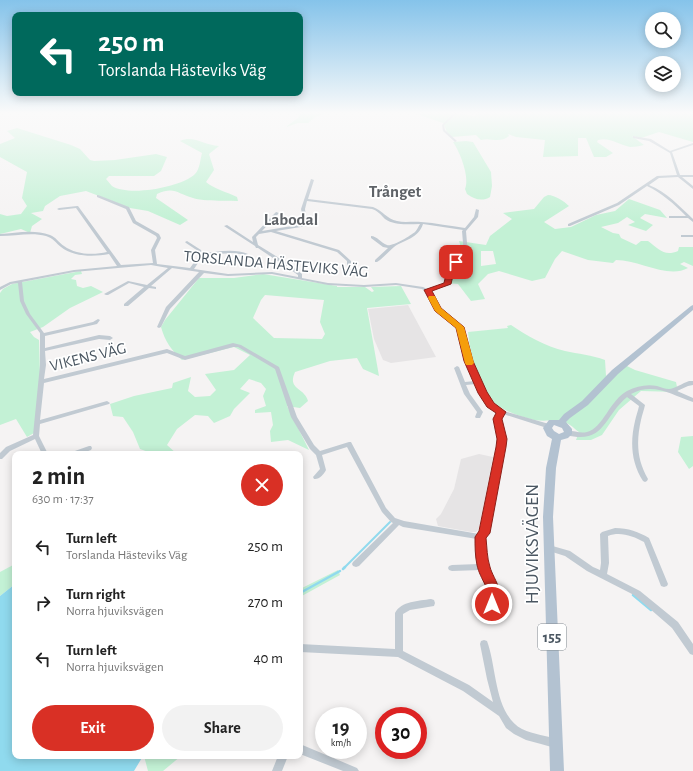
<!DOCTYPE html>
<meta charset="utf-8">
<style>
:root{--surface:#fff;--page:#f2f2f2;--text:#222;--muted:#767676;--accent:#d93025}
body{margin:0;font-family:"Alegreya Sans",sans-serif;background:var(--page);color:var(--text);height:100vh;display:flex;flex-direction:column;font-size:15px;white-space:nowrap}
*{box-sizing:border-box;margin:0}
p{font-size:13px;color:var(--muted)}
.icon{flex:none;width:22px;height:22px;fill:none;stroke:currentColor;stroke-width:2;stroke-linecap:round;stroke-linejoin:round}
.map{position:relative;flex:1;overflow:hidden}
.side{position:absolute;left:12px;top:451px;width:291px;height:308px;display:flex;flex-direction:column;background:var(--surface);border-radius:8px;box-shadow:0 2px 10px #0003}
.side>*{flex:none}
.guide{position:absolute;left:12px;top:12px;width:291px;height:84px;border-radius:8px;box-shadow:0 2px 10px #0003;background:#00695c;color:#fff;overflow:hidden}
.buttons{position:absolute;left:645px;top:12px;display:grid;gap:8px}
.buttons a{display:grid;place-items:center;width:36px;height:36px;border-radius:50%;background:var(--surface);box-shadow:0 2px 10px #0003;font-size:20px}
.speed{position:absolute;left:315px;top:707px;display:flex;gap:8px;font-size:20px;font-weight:700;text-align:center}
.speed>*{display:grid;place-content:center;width:52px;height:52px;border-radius:50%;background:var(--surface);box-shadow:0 2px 10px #0003;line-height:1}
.speed small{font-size:10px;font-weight:400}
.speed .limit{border:6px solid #d22;background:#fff;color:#111}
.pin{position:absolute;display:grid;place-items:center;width:34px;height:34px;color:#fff;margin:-17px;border-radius:8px;box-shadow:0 2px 6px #0006}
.me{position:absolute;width:44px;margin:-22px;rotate:0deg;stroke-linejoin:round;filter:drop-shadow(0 0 3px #0008)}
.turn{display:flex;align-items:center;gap:14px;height:84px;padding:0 20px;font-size:18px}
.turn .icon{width:52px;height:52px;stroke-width:2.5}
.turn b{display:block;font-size:28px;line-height:34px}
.round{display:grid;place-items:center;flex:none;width:42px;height:42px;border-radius:21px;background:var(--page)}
.headline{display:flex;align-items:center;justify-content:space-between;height:68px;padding:0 20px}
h1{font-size:24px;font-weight:700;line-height:30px}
.cta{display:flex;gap:8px;margin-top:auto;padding:8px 20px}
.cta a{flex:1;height:46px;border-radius:24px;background:var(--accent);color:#fff;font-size:16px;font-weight:700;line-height:46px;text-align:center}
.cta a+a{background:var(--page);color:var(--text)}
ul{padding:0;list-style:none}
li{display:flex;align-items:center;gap:12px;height:56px;padding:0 20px}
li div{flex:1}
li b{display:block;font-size:15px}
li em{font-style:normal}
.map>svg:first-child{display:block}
.education{fill:#e6e4e5}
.green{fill:#c3f1d5;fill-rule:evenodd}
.water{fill:#90daee}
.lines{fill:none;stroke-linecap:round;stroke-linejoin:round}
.stream-far1{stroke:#90daee;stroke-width:2}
.stream{stroke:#90daee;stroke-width:2.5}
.street{fill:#c1cad2;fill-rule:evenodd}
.primary{fill:#b3c2d1;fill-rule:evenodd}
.route{fill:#d93025;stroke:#8d1f18}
.slow{fill:#f59e0b}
.labels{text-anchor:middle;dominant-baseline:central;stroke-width:3.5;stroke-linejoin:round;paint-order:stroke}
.shield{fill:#fff;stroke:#808990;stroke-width:1}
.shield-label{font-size:15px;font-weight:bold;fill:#4a5661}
.street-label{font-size:16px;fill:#4a5661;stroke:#fff}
.far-district-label{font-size:17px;font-weight:bold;fill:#5f6368;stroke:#fff}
.near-street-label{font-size:19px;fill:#4a5661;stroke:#fff}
</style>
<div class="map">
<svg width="693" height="771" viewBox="0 0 693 771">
<rect width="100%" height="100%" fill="#f5f3f3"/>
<path class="education" d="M408,305L436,357L391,363L383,360L374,339L368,309Z
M479,454L493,457L479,529L476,532H471L438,526L436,519L441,514L454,489L461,459Z"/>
<path class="green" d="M298,113H327L315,117L308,123H298L286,127L299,117Z
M414,113H457L474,116L480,113H693V142L659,132L641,138L632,136L644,145C640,146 634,147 630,147C619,145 610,137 598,140L597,142L613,153L606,157H594L586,138H578V156L543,157L545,140L516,137L508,134L509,136C499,144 491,137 481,140L476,135L452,137L447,132L443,123Z
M17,128L71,145L80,149L90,160L94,161L115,160L156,154L167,157L161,171L154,176H109L106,179C108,181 110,184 112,186C129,197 182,187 195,174C200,169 200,160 202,153L180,141C194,135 203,145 219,146L209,154L214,170L206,182C214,189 227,192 237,197L238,201C224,200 206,202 193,198C177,194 175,186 157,194L156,198L188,220L180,225L148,211L130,208L86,191L60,196L45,206L43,211L31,213L42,219L32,226L30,233L21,229L0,234V214L7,216L21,214L27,206L22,198L27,172L0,157V144L15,138L7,131Z
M466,141L473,142L491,172L492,186L490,197C482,202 474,199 467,194L465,189C470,177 460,152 453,142Z
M548,195C555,195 565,202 569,206L544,222L555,229L571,227L596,215L615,211L629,199L660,210L667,218L645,214L640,218L653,225L646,231L628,225L635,222L627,217L618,223L601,227L613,233L619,234L621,238L636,245L641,241H648C659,249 664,257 678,251L679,247H693V266L684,262L680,264L688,268C668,279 639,260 616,260L613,263L588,260L562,251L555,259L545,278L532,281L499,271L488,274L478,284L485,299L471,301L458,284L445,283L447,268L462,251L459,241L486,245L490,236L512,219L503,213L534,209L544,197ZM481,251H493L496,264L481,266Z
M81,271L82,274L75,275L71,279L76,280L77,286L83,288L91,286L103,292L70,308L43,327L30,332L34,337L39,340L40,374L34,433L27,437L16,419L0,425V293L3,289L12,284Z
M263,274L337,286V287H365L372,292L374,291L371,287L401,286L411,304L367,308L379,376L363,369L357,358L330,361L295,372C287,390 304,387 308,401L300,408L287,406L309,450L288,440L271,442L270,431L273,425L271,412L255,413V410L266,406L263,396L266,389L261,383L249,379L240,389L250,393L234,409L230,416L214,423L208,416L195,415L177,429L167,445L177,454H154L140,449L133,432L123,417L113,416L110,404L134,396L172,388L173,383L191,377L188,391L195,397L210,396L216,390L205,374L234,370L250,355L234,347L182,360C171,350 165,341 161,327L165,320L199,278H234ZM265,295L324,300L320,322L325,334L322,339L274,338L253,318L261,300Z
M511,325C527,336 545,346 565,351C578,354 592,355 605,360L606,376L621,363L635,370L676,382L678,392L641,391L619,410L602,435L591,440H576L579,432C575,430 574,427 570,425C560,418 545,422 534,420C522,417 506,412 497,405C479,391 470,354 468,332L508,328L507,326Z
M693,436V466L689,469L678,452L681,437Z
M15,564V584L0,596V572Z
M338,570L340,575L300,597V589Z
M144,756H181L163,771H148Z"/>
<path class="water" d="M15,584V756H143L134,771H0V596Z"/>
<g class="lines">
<path class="stream-far1" d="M344,568L390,522"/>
<path class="stream" d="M343,569L345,567
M300,593L340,571
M633,595L651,610"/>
<path class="street" d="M454,113H457L444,125L445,130L457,141L455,142L443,131L442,125Z
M633,136L651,139L670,151L693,143V145L672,152L680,175H693V177H682L693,186V189L678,177L659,178L649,185C667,192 679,206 693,219V222L688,218H669V216H686C674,204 662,193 647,186L619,205L570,226H568V224L617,203L657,176L677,175L670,153L649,141L633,138Z
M311,179L314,180L308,199L373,207C382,210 387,219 397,221C405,223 413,221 421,222C436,223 450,226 465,228L474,217L476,209L479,210L478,217L466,231L468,255L454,266L450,285L430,291L433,293L440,308L462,327L471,361L489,400L504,411L549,424L550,426L549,428H547L503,414L500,419L505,439L504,447L487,533L484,538C485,546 484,555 486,563C490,579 504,590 495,607L482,610L479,609L478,606L479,603L490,601C493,590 485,580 481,570L452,571L449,570L448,568L449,566L452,565L479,564L477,539L403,527L399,525L359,566L356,567L353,566L352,564L353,562L393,523L391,522L382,512L347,447L322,455L326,470C324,474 319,480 314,479L313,477L320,469L316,455L310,449L291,417L275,369L238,347H233L185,360L167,353L44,383L40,420L107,401L110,403L109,404L40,424L39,436L48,454H42L35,439L10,451L2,459H0V453L6,447L33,435L40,365V333L26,314L20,301L18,283L11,284L0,290V287L10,282L74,270L117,266L109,254C94,257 73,257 61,247C56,243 53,238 46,236C32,232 15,236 0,236V234C16,233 34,229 50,235C56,237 59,243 64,246C76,255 94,255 107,252L76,208L59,210L57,209L59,208L77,206H78L121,265L153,263L151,250L157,238L156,236L133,223L126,209L97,197V195H98L129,207L136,221L159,234L161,238L155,250L157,264L190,268L198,257V251L186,243L185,242L187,241L201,250L202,253C216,252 235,248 248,254L246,255L233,253L202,255V257L194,269L228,274L272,272L298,277V275L288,268L258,248H256L255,246L224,226L227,225L253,242L252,237L253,236L276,212L279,213L262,231L304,224L301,209ZM307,201L372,209C378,211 381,215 385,219C395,226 408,224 420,224C418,227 417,230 415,232C410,236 392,247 387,245C381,243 377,236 371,236V238L383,247L388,248L375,260V262H377L380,260C385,256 389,251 394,247C405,239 418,239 423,224L463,230L462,231L464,255L450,265L446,283L427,289L423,287L396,283L364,285L328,283L302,278V274L292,266L258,245L256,237L259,234L271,232L337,252L347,261V272L349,273H351V261L339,250L276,231L307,226L305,209ZM151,265L168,268L147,285L128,281L104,294L106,295H108L129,283L144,287L124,304V306H128L149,288L156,289V287L151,286L172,268L199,272L166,307L157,327L159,328L161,327L170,309L204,273L228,276L272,274L328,285L364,287L396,285L422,289L429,294L436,310L458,328L465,361L475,381L465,382L459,367L457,366L454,368L464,394L477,412L475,417L476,418H480L483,412L470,394L466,385L476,384L485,402L499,412L494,419L499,439L498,447L481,532L479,534L404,521L395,518L386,508L351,442H349L320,451L314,445L297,417L279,367L241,345L233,343L185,356L167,349L44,379L46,365L45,351L99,339L110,340L113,338L110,336L99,335L45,348V336L97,324L100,320L98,319L93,322L44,333L30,314L24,301L22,282L74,272Z
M681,235H693V237H681Z
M689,381H693V385L688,386L677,391L693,398V402C671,395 654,382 631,394L645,405C644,410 642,415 641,420C636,442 637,460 648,479L647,481L645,482L643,481C631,462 630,442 635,421C636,416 638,411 639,406L627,397C603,417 605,445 566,435L565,433L566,431C573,430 580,434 587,432C603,428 610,400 627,391C637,386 647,384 657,386C661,387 665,389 669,389C674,389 683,383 689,381Z
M89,446H91L92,448L91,450L80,454H71L72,452Z
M615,528C628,528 639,532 649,538L668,584L667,586L664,587L661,586L644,542C633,536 620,531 608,536L609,563L607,574L640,591L678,622L693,644V655L690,654L672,628L634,595L587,571L565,556L546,550L545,548L546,546L549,545L570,551L593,567L600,570L601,563L600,534L602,532Z
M431,599L434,600L435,603L434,606L410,610L403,614V651L469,685L493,702L487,679L480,644L481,641L484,640L487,641C497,667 494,714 522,729C534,735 547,735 558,740L560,743L558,746L555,748L541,744L526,740L514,734L506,728L499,716L463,691L398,657L300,652V644L395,649V613C401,601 419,601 431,599Z
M300,744L357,768L359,771H343L300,754Z
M278,756H288L282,771H272Z"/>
<path class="primary" d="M693,305V310L618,374L588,405L570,418L566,422L572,429V434L568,438L561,440L556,468L553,517L564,771H550L543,517L546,468L552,439L547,436L543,428L549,420H559L564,414L582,401L612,370L691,306ZM554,425L562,428L564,432L559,434L554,431L552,428Z"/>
</g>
<linearGradient id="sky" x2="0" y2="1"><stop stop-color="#85c3ea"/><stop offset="0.51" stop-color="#fafafa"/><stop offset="1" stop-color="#fafafa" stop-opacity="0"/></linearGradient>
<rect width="693" height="221" fill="url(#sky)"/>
<path class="route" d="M453,261L459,262L455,267L451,284L432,291L441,308L464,327L473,361L487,392L494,403L506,412L502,419L507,439L506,447L490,533L486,538C487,547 487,558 490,567C493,579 512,602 492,610L487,608L486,604C492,589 480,580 477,565C475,556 475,546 475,537L479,531L496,447L497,439L493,419L496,413L487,407L478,393L464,361L456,328L435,311L424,290L444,283L448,266Z"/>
<path class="slow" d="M429,296H435L441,308L464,327L474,363L472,365H466L465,363L456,328L435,311L428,298Z"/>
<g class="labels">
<rect class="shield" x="538" y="624" width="28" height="26" rx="3"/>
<g class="shield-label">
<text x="552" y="637">155</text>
</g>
<g class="street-label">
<text transform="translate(276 264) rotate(5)">TORSLANDA HÄSTEVIKS VÄG</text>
<text transform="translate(88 357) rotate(-14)">VIKENS VÄG</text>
</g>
<g class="far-district-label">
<text x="395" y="191">Trånget</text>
<text x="291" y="219">Labodal</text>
</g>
<g class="near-street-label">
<text transform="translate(532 544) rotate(-90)">HJUVIKSVÄGEN</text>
</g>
</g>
</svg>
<div class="buttons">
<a><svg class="icon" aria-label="search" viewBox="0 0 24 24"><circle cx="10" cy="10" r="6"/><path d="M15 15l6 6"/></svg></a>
<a><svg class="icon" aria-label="layers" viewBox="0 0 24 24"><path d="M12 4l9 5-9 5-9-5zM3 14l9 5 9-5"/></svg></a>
</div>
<div class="speed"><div>19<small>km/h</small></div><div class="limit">30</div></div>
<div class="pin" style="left:456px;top:262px;background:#d93025"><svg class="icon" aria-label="arrive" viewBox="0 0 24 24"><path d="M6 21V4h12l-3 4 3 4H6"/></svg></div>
<svg class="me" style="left:492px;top:604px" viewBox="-20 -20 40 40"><circle r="17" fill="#d93025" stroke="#fff" stroke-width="3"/><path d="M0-11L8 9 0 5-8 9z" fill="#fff"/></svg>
<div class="guide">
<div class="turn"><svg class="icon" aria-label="left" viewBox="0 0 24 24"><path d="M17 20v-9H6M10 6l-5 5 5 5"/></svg><div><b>250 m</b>Torslanda Hästeviks Väg</div></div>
</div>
<section class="side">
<div class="headline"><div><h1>2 min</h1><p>630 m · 17:37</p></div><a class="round" style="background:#d93025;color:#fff"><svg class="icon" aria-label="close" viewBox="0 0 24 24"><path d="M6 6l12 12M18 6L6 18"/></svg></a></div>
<ul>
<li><svg class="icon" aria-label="left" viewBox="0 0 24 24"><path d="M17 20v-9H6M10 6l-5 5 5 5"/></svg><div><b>Turn left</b><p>Torslanda Hästeviks Väg</p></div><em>250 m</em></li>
<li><svg class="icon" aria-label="right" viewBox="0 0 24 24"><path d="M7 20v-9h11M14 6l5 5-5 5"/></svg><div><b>Turn right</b><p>Norra hjuviksvägen</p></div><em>270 m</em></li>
<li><svg class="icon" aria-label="left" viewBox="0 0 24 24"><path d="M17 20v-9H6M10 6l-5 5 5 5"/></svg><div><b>Turn left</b><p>Norra hjuviksvägen</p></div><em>40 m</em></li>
</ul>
<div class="cta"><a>Exit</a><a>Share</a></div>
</section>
</div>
